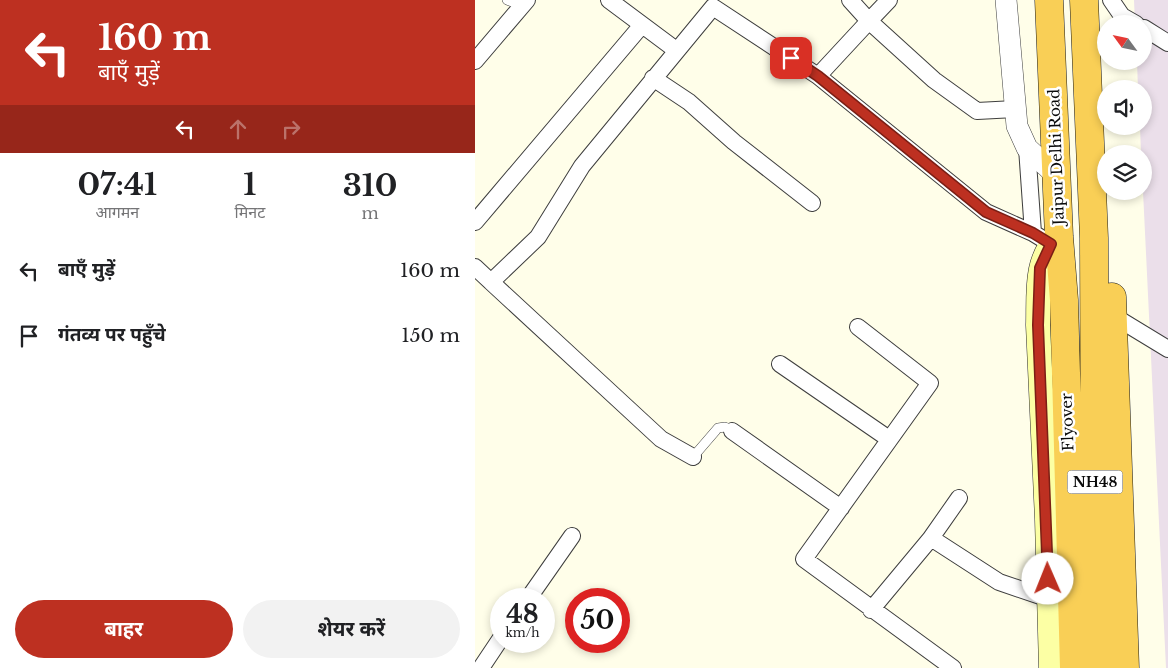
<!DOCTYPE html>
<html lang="hi">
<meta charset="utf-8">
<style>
:root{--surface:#fff;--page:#f2f2f2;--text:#202124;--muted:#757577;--accent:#bd3021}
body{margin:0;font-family:"Libre Baskerville","Noto Sans Devanagari",serif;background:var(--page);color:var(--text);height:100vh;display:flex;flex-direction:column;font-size:19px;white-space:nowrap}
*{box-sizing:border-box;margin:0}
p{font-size:16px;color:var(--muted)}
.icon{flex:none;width:28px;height:28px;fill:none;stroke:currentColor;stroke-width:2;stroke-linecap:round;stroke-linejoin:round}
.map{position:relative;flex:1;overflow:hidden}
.side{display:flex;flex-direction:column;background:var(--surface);width:475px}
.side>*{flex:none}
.top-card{background:#bd3021;color:#fff;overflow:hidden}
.needle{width:32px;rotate:303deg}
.buttons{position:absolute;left:622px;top:15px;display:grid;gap:10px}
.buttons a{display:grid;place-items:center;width:55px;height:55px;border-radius:50%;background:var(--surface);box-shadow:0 2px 8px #0003;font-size:25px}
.speed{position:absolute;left:15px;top:588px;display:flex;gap:10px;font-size:25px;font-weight:700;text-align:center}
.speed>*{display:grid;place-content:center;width:65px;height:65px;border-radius:50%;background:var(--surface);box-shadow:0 2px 8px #0003;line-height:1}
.speed small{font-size:12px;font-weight:400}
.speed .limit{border:8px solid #d22;background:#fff;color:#111}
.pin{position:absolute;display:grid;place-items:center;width:42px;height:42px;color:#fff;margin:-21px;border-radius:10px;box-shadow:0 2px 8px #0006}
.me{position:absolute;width:55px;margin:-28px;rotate:359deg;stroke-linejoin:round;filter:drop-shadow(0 0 4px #0008)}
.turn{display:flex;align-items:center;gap:18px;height:105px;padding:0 15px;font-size:22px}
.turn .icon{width:65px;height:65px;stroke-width:2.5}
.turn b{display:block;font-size:35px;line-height:42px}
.lanes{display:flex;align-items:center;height:48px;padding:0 15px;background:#0003;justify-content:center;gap:25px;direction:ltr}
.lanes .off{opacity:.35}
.eta{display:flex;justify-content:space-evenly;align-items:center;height:85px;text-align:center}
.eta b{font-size:30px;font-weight:700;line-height:35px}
.primary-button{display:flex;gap:10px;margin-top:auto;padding:10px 15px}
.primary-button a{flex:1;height:58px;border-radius:30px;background:var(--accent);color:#fff;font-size:20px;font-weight:700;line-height:58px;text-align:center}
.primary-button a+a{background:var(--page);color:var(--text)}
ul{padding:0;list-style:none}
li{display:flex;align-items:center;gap:15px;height:65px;padding:0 15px}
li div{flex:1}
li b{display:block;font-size:19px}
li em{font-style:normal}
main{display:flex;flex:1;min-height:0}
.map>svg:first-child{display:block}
.industrial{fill:#ebdfea}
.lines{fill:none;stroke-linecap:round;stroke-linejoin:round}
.service-casing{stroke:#3e3e3e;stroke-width:10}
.minor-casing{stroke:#3e3e3e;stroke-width:18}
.tertiary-casing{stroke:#3e3e3e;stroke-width:22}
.secondary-casing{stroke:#2d2d2d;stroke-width:25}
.trunk-casing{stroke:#1c1c1c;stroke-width:29}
.service{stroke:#fff;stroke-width:9}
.minor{stroke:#fff;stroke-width:16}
.tertiary{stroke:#fff;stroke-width:21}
.secondary{stroke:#fcffa4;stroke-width:24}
.trunk{stroke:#f9cf56;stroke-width:28}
.route-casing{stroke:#7b1f15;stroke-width:12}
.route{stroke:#bd3021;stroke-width:9}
.labels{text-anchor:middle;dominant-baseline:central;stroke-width:5;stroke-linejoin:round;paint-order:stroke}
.shield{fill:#fff;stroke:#545454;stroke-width:1}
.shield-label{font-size:14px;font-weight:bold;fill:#0b0b0b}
.street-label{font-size:15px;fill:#0b0b0b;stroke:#fff}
</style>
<main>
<section class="side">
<div class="top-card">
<div class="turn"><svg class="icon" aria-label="left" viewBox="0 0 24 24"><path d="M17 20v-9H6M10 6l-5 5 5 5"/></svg><div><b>160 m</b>बाएँ मुड़ें</div></div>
<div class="lanes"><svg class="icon" aria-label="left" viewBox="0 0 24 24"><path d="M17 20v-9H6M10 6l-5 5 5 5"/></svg><svg class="icon off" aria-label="ahead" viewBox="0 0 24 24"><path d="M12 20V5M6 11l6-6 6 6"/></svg><svg class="icon off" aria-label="right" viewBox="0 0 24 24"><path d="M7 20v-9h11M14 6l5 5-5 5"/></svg></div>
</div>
<div class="eta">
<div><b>07:41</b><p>आगमन</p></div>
<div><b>1</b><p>मिनट</p></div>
<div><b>310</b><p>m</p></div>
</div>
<ul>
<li><svg class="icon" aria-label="left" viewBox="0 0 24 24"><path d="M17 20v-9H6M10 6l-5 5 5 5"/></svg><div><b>बाएँ मुड़ें</b></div><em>160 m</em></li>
<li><svg class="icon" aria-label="arrive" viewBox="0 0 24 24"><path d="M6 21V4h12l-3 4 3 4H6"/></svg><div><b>गंतव्य पर पहुँचे</b></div><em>150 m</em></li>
</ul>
<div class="primary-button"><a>बाहर</a><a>शेयर करें</a></div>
</section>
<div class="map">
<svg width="693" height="668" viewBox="0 0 693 668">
<rect width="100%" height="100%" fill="#fffee9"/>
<path class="industrial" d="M659,0H693V668H691L668,191L669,154H666L665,126H669V89H663L662,61H669V24H660Z"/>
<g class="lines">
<defs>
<path id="service" d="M32,0L48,6
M218,457L243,428L250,427L257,431"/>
<path id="minor" d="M134,0L201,50
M375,0L394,21L414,0
M636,0L647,16L661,24
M669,28L693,43
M0,61L52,0
M343,76L394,21L459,80L502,111L540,109
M178,78L214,102L259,142L337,203
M552,148L558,233
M0,222L167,25
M0,267L16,282L63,237L107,166L238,7L343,76L511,212L558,233L576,244
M16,282L186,439L218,457
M637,315L693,349
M383,327L455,383L329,559L478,668
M305,364L414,439
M257,431L366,508
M484,498L456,538L524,582L574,599
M53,599L97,536
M396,610L456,538
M6,668L26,638"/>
<path id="tertiary" d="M531,0L542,126L552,148L581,175"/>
<path id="secondary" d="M576,668L572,519L563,325C564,295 559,259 584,237"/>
<path id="trunk" d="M574,0L584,237L589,300L599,668
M609,0L619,238L620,529L624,668
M637,297L650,668"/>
</defs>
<use href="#service" class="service-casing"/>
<use href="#minor" class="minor-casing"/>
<use href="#tertiary" class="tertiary-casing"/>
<use href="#secondary" class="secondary-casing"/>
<use href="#trunk" class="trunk-casing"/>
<use href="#service" class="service"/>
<use href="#minor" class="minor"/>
<use href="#tertiary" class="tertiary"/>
<use href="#secondary" class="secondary"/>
<use href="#trunk" class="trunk"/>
</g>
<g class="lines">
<defs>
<path id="route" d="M316,58L343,76L511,212L558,233L576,244L565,268L563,325L573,579"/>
</defs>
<use href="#route" class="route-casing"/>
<use href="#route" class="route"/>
</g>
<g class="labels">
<rect class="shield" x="592.5" y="470.5" width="55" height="23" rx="4"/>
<g class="shield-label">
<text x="620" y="482">NH48</text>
</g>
<g class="street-label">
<text transform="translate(581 157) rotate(-92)">Jaipur Delhi Road</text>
<text transform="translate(592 422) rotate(-92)">Flyover</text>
</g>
</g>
</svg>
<div class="buttons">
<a><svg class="needle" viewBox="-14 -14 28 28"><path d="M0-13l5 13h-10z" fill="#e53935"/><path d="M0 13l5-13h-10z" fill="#757577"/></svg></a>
<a><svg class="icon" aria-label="sound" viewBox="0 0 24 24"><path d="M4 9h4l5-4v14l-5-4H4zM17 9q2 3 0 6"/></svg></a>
<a><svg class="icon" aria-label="layers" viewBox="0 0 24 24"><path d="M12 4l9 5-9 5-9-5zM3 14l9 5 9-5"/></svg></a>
</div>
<div class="speed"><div>48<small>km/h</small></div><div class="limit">50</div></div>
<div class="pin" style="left:316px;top:58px;background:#d93025"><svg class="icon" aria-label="arrive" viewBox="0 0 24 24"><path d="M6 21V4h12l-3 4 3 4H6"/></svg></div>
<svg class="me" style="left:573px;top:579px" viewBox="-20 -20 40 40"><circle r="19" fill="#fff"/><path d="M0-13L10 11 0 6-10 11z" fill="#bd3021"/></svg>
</div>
</main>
